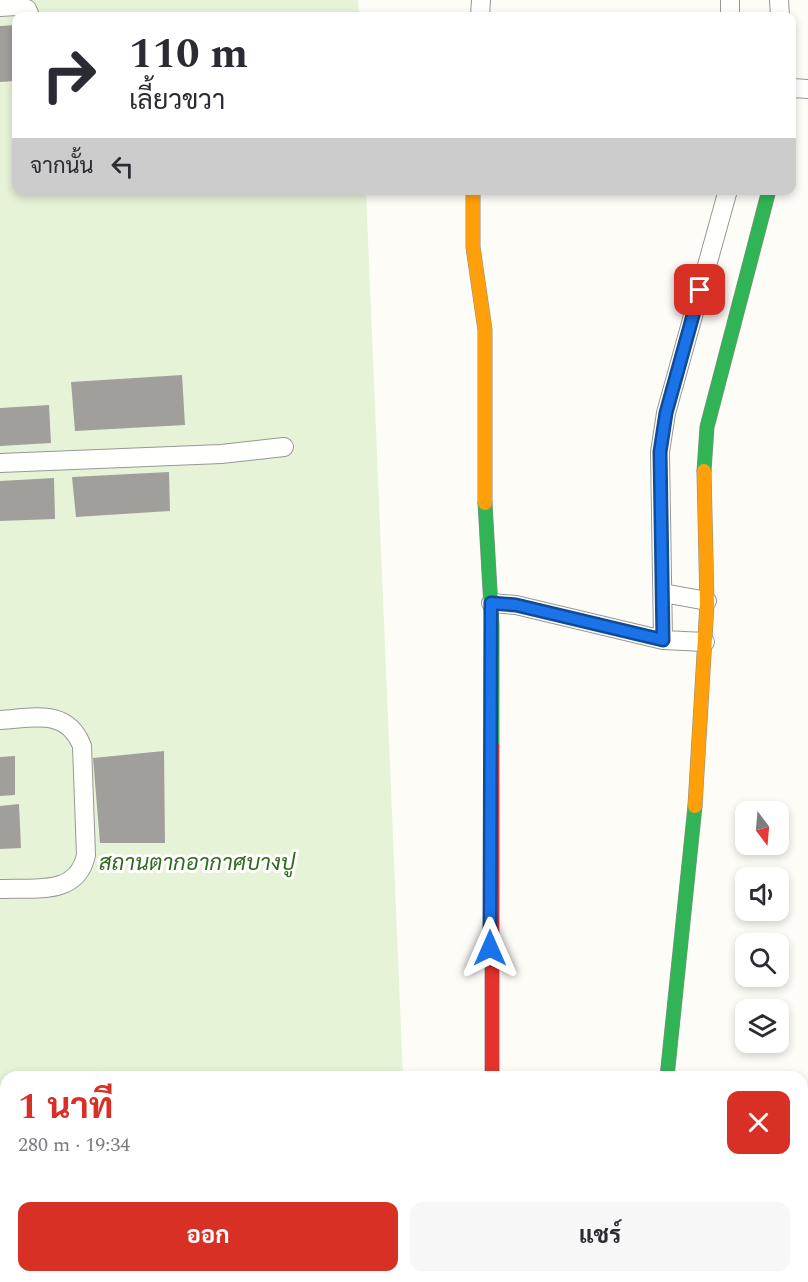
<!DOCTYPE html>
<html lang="th">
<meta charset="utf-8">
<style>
:root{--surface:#fff;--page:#f7f7f7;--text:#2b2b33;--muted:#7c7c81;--accent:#d93025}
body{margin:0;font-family:Spectral,Sarabun,serif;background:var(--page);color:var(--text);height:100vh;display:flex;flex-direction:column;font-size:22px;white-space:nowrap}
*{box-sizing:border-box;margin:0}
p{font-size:20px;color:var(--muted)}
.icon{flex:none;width:33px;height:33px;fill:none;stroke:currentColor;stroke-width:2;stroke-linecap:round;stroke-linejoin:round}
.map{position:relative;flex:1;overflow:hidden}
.sheet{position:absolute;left:0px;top:1071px;width:808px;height:212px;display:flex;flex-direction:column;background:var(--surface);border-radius:18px 18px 0 0;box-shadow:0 3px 9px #0003}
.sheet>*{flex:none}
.banner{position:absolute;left:12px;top:12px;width:784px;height:183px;border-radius:12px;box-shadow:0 3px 9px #0003;background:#fff;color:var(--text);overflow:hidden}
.needle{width:39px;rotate:164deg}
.controls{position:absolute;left:735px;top:801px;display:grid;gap:12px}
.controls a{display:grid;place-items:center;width:54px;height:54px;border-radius:12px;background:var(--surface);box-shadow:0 3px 9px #0003;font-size:30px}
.pin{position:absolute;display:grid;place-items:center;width:51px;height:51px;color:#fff;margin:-26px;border-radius:12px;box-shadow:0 3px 9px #0006}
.me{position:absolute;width:66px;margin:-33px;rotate:0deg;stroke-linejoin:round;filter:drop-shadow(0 0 4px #0008)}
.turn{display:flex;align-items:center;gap:21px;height:126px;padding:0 18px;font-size:27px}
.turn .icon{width:78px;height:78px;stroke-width:2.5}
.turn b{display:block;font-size:42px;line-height:51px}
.then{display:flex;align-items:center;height:57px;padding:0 18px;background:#0003;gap:12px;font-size:22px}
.round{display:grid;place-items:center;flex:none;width:63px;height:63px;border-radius:12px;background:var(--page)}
.headline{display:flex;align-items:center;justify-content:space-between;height:102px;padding:0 18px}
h1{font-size:36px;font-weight:700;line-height:45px;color:var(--accent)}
.button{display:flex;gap:12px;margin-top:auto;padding:12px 18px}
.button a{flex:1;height:69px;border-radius:12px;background:var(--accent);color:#fff;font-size:24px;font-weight:700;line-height:69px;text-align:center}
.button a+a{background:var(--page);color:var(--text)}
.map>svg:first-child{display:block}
.green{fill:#e7f3d7}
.building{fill:#a19f9c}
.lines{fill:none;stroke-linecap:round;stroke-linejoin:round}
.lane-casing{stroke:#979795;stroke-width:10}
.street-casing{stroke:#979795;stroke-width:20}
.fast-casing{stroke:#8e8d8b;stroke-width:15}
.slow-casing{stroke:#8e8d8b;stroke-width:15}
.jam-casing{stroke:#8e8d8b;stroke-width:15}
.lane{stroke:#fffffe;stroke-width:9}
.street{stroke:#fffffe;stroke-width:18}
.fast{stroke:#30b455;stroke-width:14}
.slow{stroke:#ff9f0a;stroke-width:14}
.jam{stroke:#e5322d;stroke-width:14}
.route-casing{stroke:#114b97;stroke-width:15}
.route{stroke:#1a73e8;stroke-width:10}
.labels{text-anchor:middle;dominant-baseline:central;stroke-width:6;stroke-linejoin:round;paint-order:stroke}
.park-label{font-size:22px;font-style:italic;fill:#2f6b1f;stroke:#fff}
</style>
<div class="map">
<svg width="808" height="1282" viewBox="0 0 808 1282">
<rect width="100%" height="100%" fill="#fdfcf7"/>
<path class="green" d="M0,0H358L359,16H16V190L366,191L403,1077H6V1194H0Z"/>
<path class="building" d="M16,25V81L0,82V26Z
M182,375L185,425L75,431L71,382Z
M49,405L51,443L0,446V408Z
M169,472L170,511L76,517L72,477Z
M54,478L55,519L0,521V481Z
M164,751L165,843H100L93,758Z
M15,756V795L0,796V757Z
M19,804L21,848L0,849V806Z"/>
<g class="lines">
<defs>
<path id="lane" d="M609,1276V1282
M334,1282L337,1276"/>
<path id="street" d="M730,0V16
M779,0L780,16
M0,7L16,6L27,9L30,16
M480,16L481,0
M792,88L808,89
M0,463L221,454L284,447
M663,593L707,601
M491,603L516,605L663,640L705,642
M663,640L660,452L666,413L728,190
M0,720C34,718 67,708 82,746L86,855C77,897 34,887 0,889"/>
<path id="fast" d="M704,471L707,427L769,190
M485,503L492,625V746
M667,1077L695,806
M0,1215L6,1214
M0,1276L6,1275"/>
<path id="slow" d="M473,190V247L485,330V503
M695,806L707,604L704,471
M802,1229H808"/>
<path id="jam" d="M492,746V1077
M802,1162H808"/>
</defs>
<use href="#lane" class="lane-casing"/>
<use href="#street" class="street-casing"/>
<use href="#fast" class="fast-casing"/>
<use href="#slow" class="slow-casing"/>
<use href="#jam" class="jam-casing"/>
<use href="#lane" class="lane"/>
<use href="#street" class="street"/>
<use href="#fast" class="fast"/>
<use href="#slow" class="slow"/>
<use href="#jam" class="jam"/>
</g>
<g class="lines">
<defs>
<path id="route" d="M490,948L491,603L516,605L663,640L660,452L666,413L700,290"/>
</defs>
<use href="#route" class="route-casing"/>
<use href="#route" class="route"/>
</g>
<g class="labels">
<g class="park-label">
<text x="197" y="863">สถานตากอากาศบางปู</text>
</g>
</g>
</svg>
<div class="controls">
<a><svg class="needle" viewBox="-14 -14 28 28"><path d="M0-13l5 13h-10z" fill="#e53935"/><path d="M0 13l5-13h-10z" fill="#7c7c81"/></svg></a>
<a><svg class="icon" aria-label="sound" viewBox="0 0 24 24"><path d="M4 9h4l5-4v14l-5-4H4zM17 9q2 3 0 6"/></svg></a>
<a><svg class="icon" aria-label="search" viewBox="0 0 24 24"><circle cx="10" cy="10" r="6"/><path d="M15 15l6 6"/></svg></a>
<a><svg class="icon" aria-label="layers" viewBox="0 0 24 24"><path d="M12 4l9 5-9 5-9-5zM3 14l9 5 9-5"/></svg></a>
</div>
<div class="pin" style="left:700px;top:290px;background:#d93025"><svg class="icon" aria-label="arrive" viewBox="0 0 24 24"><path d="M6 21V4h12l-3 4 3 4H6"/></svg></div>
<svg class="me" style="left:490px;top:948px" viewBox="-20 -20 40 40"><path d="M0-17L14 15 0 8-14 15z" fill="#1a73e8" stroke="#fff" stroke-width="4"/></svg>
<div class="banner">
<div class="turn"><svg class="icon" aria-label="right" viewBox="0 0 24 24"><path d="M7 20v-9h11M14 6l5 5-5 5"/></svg><div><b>110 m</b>เลี้ยวขวา</div></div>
<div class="then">จากนั้น<svg class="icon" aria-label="left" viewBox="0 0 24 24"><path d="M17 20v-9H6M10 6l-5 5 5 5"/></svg></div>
</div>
<section class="sheet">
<div class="headline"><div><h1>1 นาที</h1><p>280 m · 19:34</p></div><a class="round" style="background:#d93025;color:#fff"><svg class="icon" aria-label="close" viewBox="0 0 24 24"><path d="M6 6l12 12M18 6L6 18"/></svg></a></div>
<div class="button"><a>ออก</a><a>แชร์</a></div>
</section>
</div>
